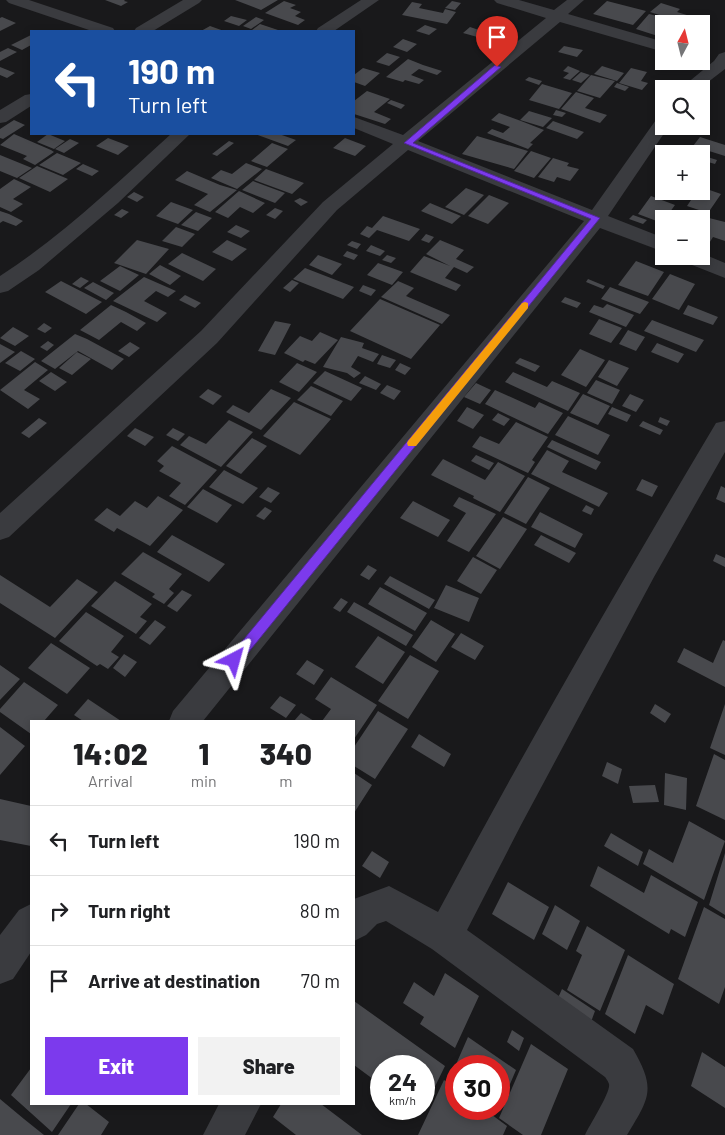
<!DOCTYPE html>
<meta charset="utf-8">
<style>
:root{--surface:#fff;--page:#f2f2f2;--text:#202124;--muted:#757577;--line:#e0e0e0;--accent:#7c3aed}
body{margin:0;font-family:Barlow,sans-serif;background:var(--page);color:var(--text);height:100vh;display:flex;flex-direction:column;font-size:19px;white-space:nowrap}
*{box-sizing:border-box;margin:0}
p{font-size:16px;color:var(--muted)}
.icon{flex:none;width:28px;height:28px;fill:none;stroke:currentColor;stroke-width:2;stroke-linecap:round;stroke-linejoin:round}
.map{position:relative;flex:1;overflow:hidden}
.drawer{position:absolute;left:30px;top:720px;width:325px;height:385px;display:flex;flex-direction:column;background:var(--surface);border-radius:0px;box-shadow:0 2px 8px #0003}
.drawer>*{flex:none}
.banner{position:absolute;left:30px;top:30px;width:325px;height:105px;border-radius:0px;box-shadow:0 2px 8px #0003;background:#1a4fa0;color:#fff;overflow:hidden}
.needle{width:32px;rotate:7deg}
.buttons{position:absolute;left:655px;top:15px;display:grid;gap:10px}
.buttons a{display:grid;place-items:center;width:55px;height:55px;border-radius:0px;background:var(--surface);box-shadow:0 2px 8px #0003;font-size:25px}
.speed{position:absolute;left:370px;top:1055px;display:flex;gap:10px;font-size:25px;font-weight:700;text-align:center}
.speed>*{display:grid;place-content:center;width:65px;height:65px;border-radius:50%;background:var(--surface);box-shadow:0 2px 8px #0003;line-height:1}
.speed small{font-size:12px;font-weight:400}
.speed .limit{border:8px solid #d22;background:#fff;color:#111}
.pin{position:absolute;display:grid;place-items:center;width:42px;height:42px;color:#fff;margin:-51px -21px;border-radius:50% 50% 50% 0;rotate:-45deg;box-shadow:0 0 5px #0007}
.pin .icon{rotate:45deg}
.me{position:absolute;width:55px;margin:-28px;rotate:39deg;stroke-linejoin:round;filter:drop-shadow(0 0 4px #0008)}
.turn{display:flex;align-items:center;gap:18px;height:105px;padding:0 15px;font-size:22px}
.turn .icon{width:65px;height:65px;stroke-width:2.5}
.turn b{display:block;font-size:35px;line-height:42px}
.eta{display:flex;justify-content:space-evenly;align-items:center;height:85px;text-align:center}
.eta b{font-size:30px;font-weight:800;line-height:35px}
.button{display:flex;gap:10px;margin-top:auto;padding:10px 15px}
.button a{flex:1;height:58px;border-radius:0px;background:var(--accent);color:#fff;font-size:20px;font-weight:800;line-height:58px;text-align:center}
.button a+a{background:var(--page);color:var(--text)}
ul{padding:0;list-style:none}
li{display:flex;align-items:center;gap:15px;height:70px;padding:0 15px;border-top:1px solid var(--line)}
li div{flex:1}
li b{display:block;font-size:19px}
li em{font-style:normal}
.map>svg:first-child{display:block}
.building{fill:#48494d}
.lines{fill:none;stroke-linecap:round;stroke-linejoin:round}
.street{fill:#3a3b3f;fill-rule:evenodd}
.route{fill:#7c3aed;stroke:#51269a}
.slow{fill:#f59e0b}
</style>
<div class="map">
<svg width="725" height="1135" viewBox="0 0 725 1135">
<rect width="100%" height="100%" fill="#19191b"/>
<path class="building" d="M105,0H125L124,1L128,2L121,6Z
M235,0H278L261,10Z
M284,1L296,5L290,8L301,12L295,16L305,20L298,25L265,13Z
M452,1L461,3L455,10L445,8Z
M607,1L646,11L633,25L593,14Z
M412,2L422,4L419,8L443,13L445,9L456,12L447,24L402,15Z
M661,3L680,9L677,12L703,20L698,24H687L650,12Z
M649,14L665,18L659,26L664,28V38L636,29Z
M231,16L247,20L239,26L224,21Z
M2,17L16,23L0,31V18Z
M256,17L264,20L251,29L243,26Z
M260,24L281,31L252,30Z
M425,25L437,29L429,35L416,31Z
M210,26L224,31H201Z
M470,27L488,33L481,38L463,33Z
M494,30L506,33L497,41L485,37Z
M31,35V45L22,50L11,45Z
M403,39L417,44L407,52L393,47Z
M564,46L583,50L577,57L558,52Z
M8,48L17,52L0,61V52Z
M387,53L400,57L389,66L376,62Z
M408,59L423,65L442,71L437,75L419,69L411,75L424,80L419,84L405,80L403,82L386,77Z
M568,66L580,71L570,80L563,78L569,73L563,71Z
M602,66L624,73L617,81L594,74Z
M0,67L15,73L7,78L0,75Z
M363,68L380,73L365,86L354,82V75Z
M631,68L647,72L641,81L648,83L642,90L619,83Z
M581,72L590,75L581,83L572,80Z
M591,75L615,81L600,98L577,91Z
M529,77L542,81L539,85L525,80Z
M617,83L629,87L625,91L614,87Z
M542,84L572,93L559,109L529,100Z
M367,91L390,99L374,112L391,119L385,124L354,114V101Z
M576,92L594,98L585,108L607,115L600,123L561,109Z
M391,100L405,105L401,109L387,103Z
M556,110L566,113L562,117L553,115Z
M529,111L552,118L543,127L520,120Z
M499,113L521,121L544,130L530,143L533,144L528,149L487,133L492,129L503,133L510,127L491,120Z
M14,120L25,125L3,139L0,138V129Z
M553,121L584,132L577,139L546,128Z
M14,134L51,150L54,152L35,165L23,159L27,156L0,145Z
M48,134L65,141L54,149L37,142Z
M255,134H279L296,140L288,146Z
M477,136L528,151L514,169L462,154Z
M700,137L725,145V156L693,146Z
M108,138L129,146L118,155L96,146Z
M345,138L366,146L355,156L333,148Z
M70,139L79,143L64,153L55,149Z
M229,141L234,143L217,156L212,154Z
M272,143L288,149L267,167L251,161Z
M531,151L551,158L534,178L514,171Z
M57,153L81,163L63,175L39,165Z
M0,155L32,168L17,178L0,171Z
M701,155L717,160L715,164L701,160Z
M553,158L569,163L567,166L579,169L570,181L557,177L554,182L538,177Z
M246,163L262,169L237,189L211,178L221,170L232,174Z
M83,164L99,171L92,176L76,169Z
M37,166L68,179L50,192L19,178Z
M266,169L304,183L292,194L254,180Z
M187,171L220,185L237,190L210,212L194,205L208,194L175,180Z
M14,179L31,187L13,199L23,204L11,212L0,207V189Z
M253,181L285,193L275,203L242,190Z
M701,187L721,194L708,213L687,206L697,191H701Z
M466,188L484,195L464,215L445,207Z
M239,191L265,203L253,213L240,207L228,218L215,212Z
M134,192L144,197L137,202L127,197Z
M489,195L509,203L488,224L468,216Z
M651,196L675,205L662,223L638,214Z
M300,198L308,202L301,206L294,201Z
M171,202L193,210L178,224L156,216Z
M430,203L461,216L452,224L421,211Z
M275,208L283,211L275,219L266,215Z
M122,209L129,212L121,218L114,215Z
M0,211L9,214L23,221L16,226L3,221L0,223Z
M690,211L699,214L696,219H685Z
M196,212L212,218L198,231L181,225Z
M633,215L647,220L643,224L629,219Z
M383,216L420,229L409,241L377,230L369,238L360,234L367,226L372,228Z
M709,218L725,222V241L713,237L708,245L701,242V229Z
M236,225L250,231L241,238L227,232Z
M176,227L195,234L182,247L162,241Z
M426,234L434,237L429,243L421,240Z
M137,240L169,249L146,274L114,263Z
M227,240L247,249L232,261L212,252Z
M440,240L464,250L456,259L474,267L467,273L454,267L445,278L461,285L456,291L410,272L424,256L450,266L426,254Z
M352,241L361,244L357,249L347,245Z
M371,245L385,251L380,256L366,251Z
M347,251L358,255L354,260L343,256Z
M182,253L216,269L203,281L168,264Z
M318,255L342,264L332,275L309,265Z
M387,255L396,258L391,263L382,260Z
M636,261L664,272L648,296L618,285Z
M378,263L403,272L392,285L367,275Z
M160,265L181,276L170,285L149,274Z
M120,266L139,275L120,291L100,281Z
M305,268L354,287L343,299L293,279Z
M670,274L695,284L679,310L652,299Z
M81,277L89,281L80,288L72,284Z
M144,277L176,291L168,297L156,291L144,301L167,313L157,322L113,301Z
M588,279L605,286L603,289L586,282Z
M292,280L299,283L290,292L283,288Z
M61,281L102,302L86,314L45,292Z
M398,281L414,288L406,296L450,315L442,324L381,297Z
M93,282L114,293L106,300L84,288Z
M363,285L376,290L371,296L359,291Z
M610,287L649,302L640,314L601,299Z
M185,295L201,303L195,308L179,300Z
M565,297L581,303L577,308L561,302Z
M380,299L440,325L411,359L350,331Z
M607,304L634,315L626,327L589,312L594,305L603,308Z
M111,305L126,312L146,323L137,331L121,322L99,340L80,330Z
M688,305L718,317L713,325L683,314Z
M599,319L622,328L611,343L589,334Z
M652,320L704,340L696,352L644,331Z
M275,321L291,324L275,355L258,351Z
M44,323L52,328L45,333L37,329Z
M13,327L29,336L15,346L0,338Z
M628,330L645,337L636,351L619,344Z
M320,332L338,340L315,364L305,360L303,362L284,353L300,336L312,341Z
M75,334L87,339L124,359L112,370L78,351L55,369L41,361Z
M341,337L364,343L362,348L379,354L373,362L358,356L351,367L361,373L354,378L347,373L323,367Z
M48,341L54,345L47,351L40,347Z
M130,342L140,348L129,357L118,351Z
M657,343L684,354L678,363L651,352Z
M0,344L15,352L0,363Z
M580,349L605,360L586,387L561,375Z
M21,351L35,359L20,371L5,363Z
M77,352L91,359L72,375L59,368Z
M382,355L396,360L390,368L377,364Z
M520,358L540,366L535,372L515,363Z
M609,360L629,368L617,386L598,377Z
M35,362L48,370L24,390L40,399L28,409L0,390Z
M297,363L317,372L299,392L279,382Z
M400,363L411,368L405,375L395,370Z
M325,371L362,388L351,401L313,383Z
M51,372L67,382L55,391L39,381Z
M513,372L547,387L552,381L580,393L568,411L505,382Z
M365,376L381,384L376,390L359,383Z
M596,380L620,390L612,404L587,393Z
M476,383L491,390L480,404L464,397Z
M387,385L401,391L394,400L380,393Z
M311,386L343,401L331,416L297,400Z
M208,389L222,396L213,405L199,397Z
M271,389L291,398L261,430L226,412L233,405L249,413Z
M495,390L535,408L539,402L563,413L548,434L485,404Z
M583,394L610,406L598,425L570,413Z
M630,394L644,400L636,412L622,406Z
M294,402L331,419L300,455L263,436Z
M467,407L484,415L473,429L457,421Z
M612,407L631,415L627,422L608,414Z
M498,413L510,419L504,426L492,420Z
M568,416L610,435L598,455L555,435Z
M660,417L670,421L667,426L658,422Z
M39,418L47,423L29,438L21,433Z
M229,420L253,432L221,467L180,445L189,436L206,444Z
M643,421L663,430L660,435L639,426Z
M516,422L548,437L532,460L535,462L528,473L472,447L480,436L499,444Z
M135,428L154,437L145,446L127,436Z
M173,428L185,434L178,441L166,435Z
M252,438L267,446L241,474L226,466Z
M552,440L601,462L596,470L547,447Z
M172,446L217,470L185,505L169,496L181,483L159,471L164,466L157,461Z
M547,450L569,461L562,472L608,493L599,507L531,474Z
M476,455L494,463L489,470L471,461Z
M443,459L485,480L498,462L525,476L500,512L473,498L474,496L431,475Z
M224,470L258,488L243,504L209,487Z
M528,477L550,488L526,524L504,513Z
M642,479L658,486L652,497L636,490Z
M721,486L725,488V503L716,499Z
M268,487L280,493L271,503L259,497Z
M203,489L232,505L217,523L187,507Z
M158,496L183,510L150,546L117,528L114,532L94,520L107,508L120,516L135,501L147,508Z
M459,497L496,514L469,552L447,541L466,513L453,506Z
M413,501L450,520L438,537L400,518Z
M586,505L594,509L591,515L582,511Z
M265,507L272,511L264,520L256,516Z
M540,512L583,534L575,548L531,527Z
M503,517L527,529L500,569L476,556Z
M172,535L225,564L209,582L157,552Z
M541,535L576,553L569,563L534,545Z
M143,552L182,574L169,589L174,593L164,604L152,597L155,594L121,574Z
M716,554L725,558V567L713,561Z
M473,557L497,570L481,594L457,581Z
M368,565L377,570L369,580L360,575Z
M0,575L50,607L77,579L98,592L55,638L0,603Z
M390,576L435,600L429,609L384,584Z
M115,581L152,604L140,617L147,621L136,634L91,606Z
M446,585L479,598L469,622L434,608Z
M380,587L427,613L415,631L368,604Z
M182,590L192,595L177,612L167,606Z
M341,598L348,602L340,612L333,608Z
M354,602L413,635L406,646L347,612Z
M86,612L124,636L111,652L119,657L108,669L100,664L97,666L59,641Z
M155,620L166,627L150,645L139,638Z
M431,620L455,634L436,662L412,647Z
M461,633L484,646L475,660L451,647Z
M378,636L405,652L383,684L355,667Z
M723,640L725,641V687L677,662L684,648L713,663Z
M51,643L90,668L67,694L28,668Z
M124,654L137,662L125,677L113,668Z
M410,655L439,671L408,719L378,701Z
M307,660L324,670L314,685L296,674Z
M0,665L20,679L0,700Z
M331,677L377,705L354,739V721H322L331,709L315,699Z
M24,682L58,705L44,721H31V734L0,712V709Z
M280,696L296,705L286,718L270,708Z
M88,699L121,721H83L74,715Z
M655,704L671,714L665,723L650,713Z
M725,704V755L710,748Z
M378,711L408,729L375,779L354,766V747Z
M301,713L314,721H294Z
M0,727L25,746L0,775Z
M419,734L451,754L444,767L411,747Z
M714,754L725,760V820L696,806Z
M607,762L622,769L618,784L602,776Z
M354,773L372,785L354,813Z
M665,773L687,778L686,810L664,805Z
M655,785L659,802L633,803L629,786Z
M0,799L31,806V846L0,840Z
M689,821L725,841L704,900L643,864L649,849L673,863Z
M611,833L643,852L638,866L604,846Z
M372,851L389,862L380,878L362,866Z
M725,853V915L709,905Z
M598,866L644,893L651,875L698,902L685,937L671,929L669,934L590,886Z
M508,882L549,907L534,940L492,914Z
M555,905L580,921L567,950L542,934Z
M704,907L725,919V987L719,1004L678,979Z
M587,926L625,950L600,1011L567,990L582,955L576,951Z
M628,955L674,984L663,1015L646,1005L635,1034L605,1014Z
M445,973L479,996L455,1048L420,1024L424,1017L403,1003L414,982L434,996Z
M562,989L595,1011L588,1030L554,1007Z
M354,1001L445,1066L421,1115L413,1109H424V1066H381V1085L354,1065Z
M512,1030L524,1038L519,1051L507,1042Z
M468,1037L516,1070L498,1112L494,1109H499V1066H456V1082L450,1078Z
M531,1044L568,1069L541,1135H523L499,1118Z
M702,1052L725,1067V1108L691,1086Z
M31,1068V1104H71L52,1132L11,1095Z
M444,1080L456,1089V1109H484L507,1126L503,1135H418Z
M0,1099L24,1119L44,1135H0Z
M79,1104H86L109,1122L101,1135H58Z
M281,1104H321L362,1135H296L273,1117Z"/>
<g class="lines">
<path class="street" d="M6,0H29L113,28L115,31H92L9,3Z
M183,0H202L199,3L153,31H134L136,28Z
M361,0H379L334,31H316L318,28Z
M494,0H519L554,10L567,0H584L568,14L664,42V52L560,22L418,141L592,210L658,117L664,116V126H669L608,216L664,238V252L600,228L203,721H169L173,711L584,221L408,150L337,210L217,343L9,537L0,540V513L201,331L323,202L393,144L354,128V117L403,135L546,18L497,3Z
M725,52V69L699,89H680L714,61L719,54Z
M31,94V106L6,122L0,123V110L25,95Z
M171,134H190L118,203L39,270L8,291L0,293V276C62,236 116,184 171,134Z
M701,253L725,263V278L682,261L679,256H701Z
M725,421V452L654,577L521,825L467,930L633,1049C656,1089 650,1097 627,1135H585C590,1124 611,1092 609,1084C609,1083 606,1078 605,1077L432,949L386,921L377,924L366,935L354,941V899L389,886L438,912C526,747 620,584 716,423Z
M31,904V952L13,979L0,984V935L19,910Z
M219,1104H261L245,1135H203Z"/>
</g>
<path class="route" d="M495,65L501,67L413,143L600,218L239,664L234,666L230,664L228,660L230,656L591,219L404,143Z"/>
<path class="slow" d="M525,302L528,303V308L416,446H408L407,443L408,441L522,303Z"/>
</svg>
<div class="buttons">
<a><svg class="needle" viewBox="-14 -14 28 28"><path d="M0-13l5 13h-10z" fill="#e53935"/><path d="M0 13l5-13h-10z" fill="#757577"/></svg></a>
<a><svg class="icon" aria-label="search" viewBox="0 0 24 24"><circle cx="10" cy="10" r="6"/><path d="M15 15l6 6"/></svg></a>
<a>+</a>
<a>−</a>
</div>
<div class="speed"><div>24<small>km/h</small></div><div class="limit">30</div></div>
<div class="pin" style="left:497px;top:67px;background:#d93025"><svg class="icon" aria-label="arrive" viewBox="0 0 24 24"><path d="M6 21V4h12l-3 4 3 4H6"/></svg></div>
<svg class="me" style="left:234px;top:660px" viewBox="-20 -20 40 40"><path d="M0-17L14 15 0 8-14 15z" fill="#7c3aed" stroke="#fff" stroke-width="4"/></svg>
<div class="banner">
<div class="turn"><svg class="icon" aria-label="left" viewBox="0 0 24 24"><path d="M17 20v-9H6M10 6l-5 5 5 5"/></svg><div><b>190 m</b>Turn left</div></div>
</div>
<section class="drawer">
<div class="eta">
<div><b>14:02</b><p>Arrival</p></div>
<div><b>1</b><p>min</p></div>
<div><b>340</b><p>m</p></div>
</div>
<ul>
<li><svg class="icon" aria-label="left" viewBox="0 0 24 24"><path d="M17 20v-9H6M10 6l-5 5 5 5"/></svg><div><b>Turn left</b></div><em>190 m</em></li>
<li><svg class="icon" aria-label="right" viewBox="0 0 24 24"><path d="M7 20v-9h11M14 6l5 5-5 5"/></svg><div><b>Turn right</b></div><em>80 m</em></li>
<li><svg class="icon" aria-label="arrive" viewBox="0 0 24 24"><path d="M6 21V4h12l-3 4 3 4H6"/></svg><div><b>Arrive at destination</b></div><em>70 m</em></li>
</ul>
<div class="button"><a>Exit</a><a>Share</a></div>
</section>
</div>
